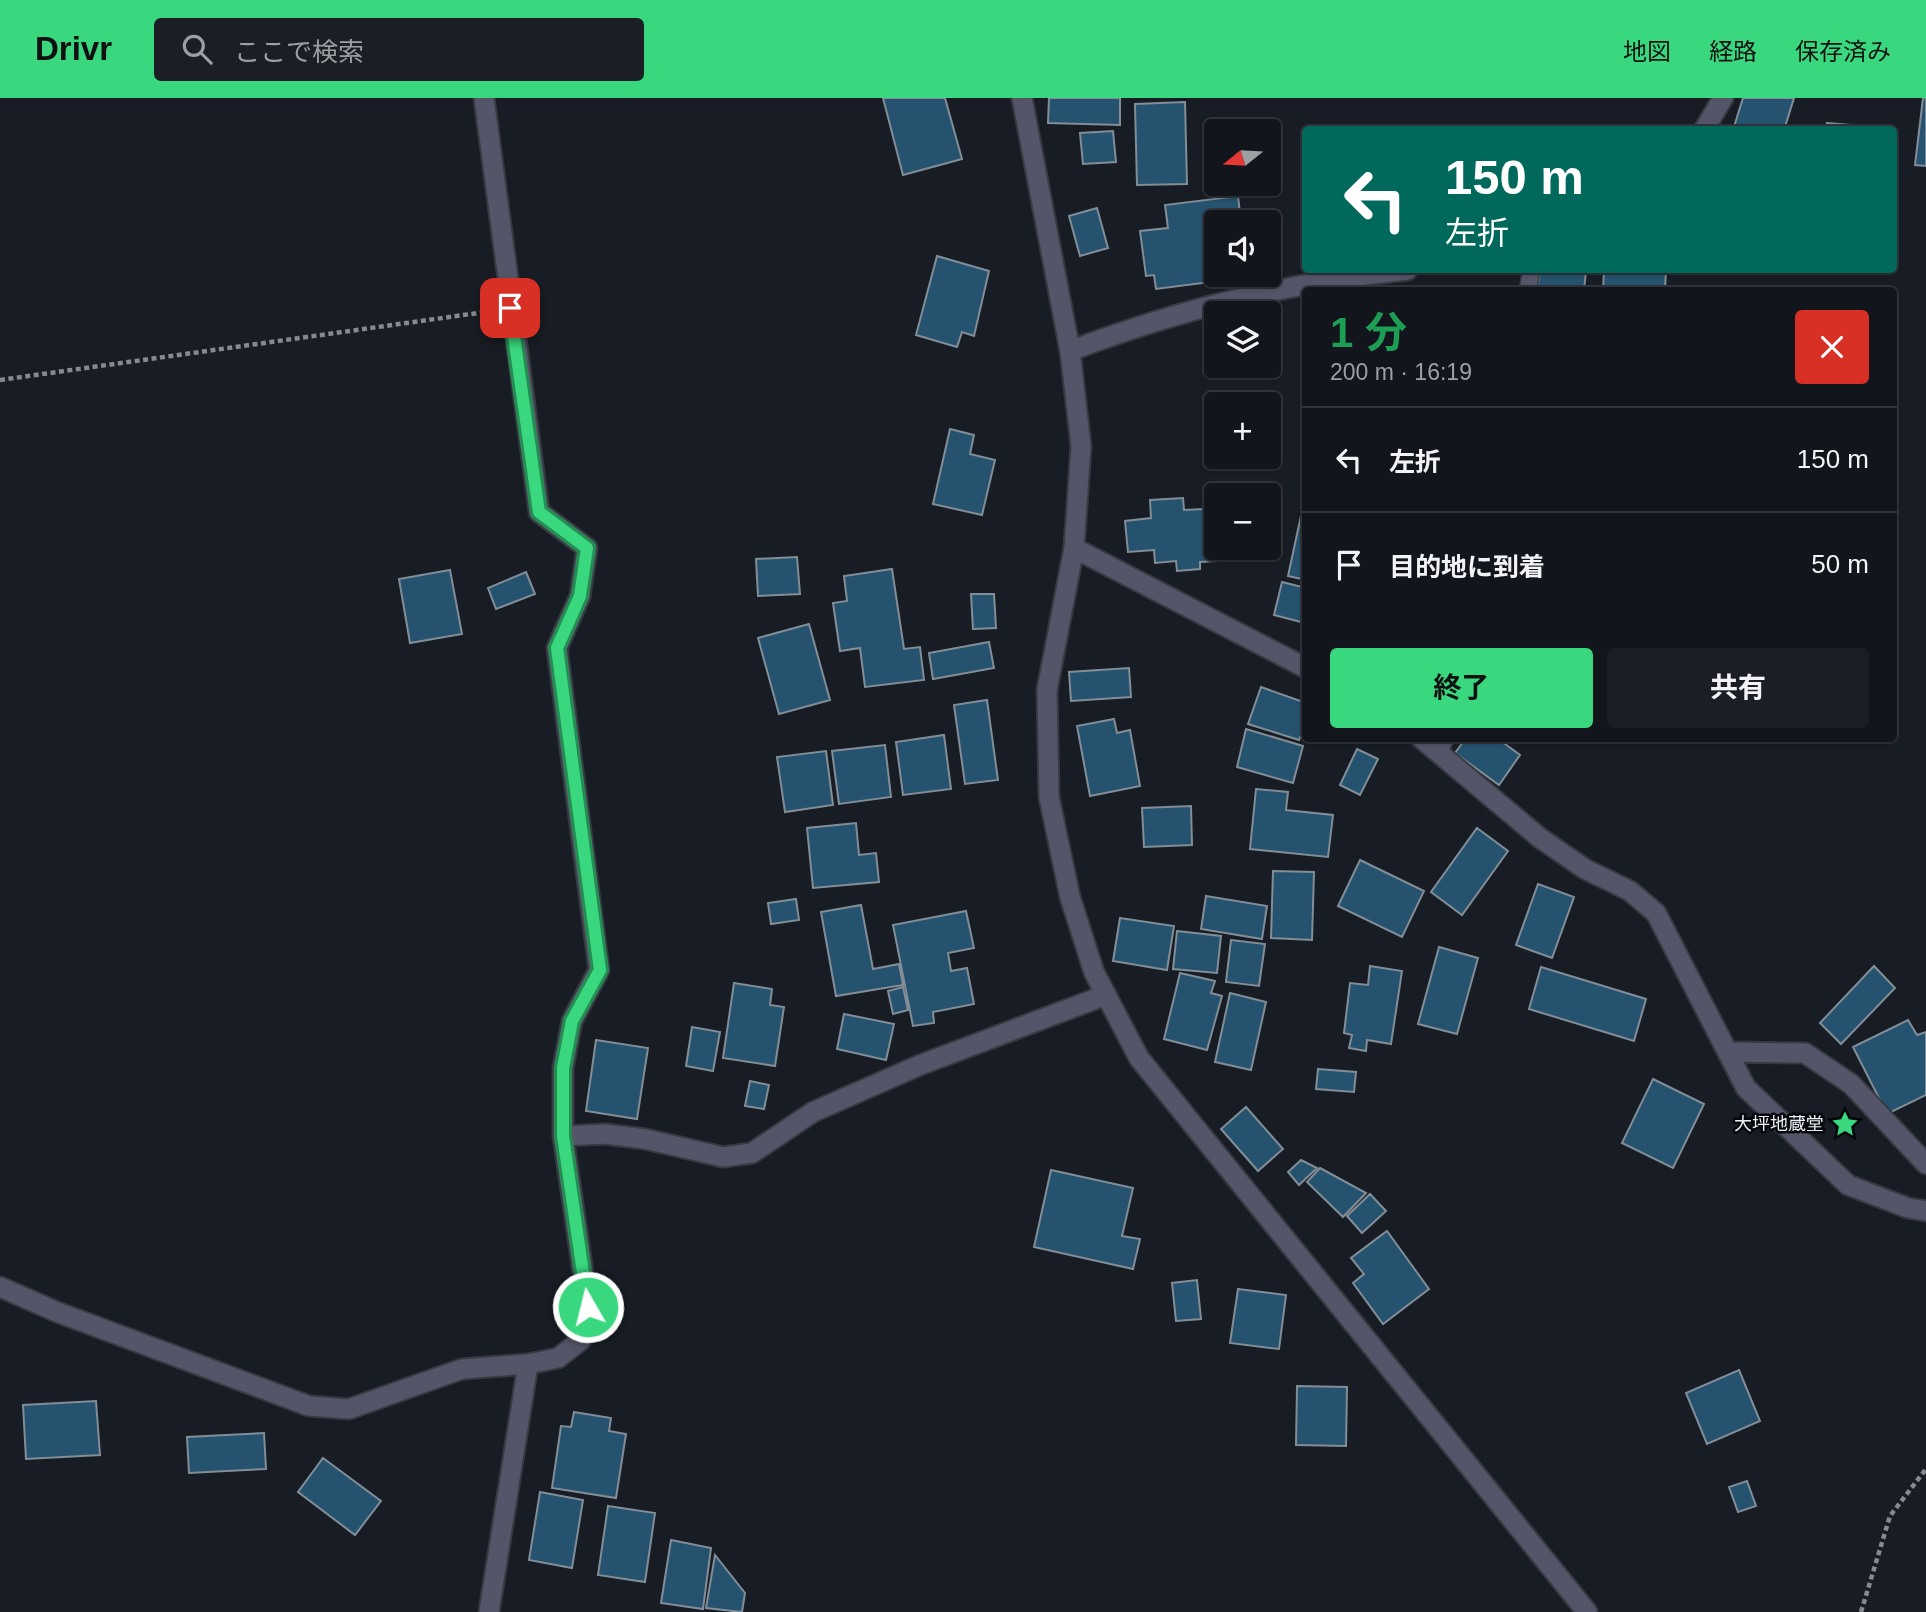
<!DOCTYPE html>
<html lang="ja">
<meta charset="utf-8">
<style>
:root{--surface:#12161c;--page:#1b1f25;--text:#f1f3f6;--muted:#9c9fa3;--line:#31353b;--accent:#39d87f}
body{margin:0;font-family:Helvetica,"Noto Sans JP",sans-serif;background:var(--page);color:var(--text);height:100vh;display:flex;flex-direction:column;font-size:26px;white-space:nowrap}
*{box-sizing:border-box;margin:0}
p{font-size:23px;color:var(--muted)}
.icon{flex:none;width:38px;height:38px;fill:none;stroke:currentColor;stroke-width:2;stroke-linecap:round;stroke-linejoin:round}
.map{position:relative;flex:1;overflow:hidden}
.panel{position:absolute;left:1302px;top:189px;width:595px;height:455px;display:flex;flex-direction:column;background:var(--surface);border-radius:7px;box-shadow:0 2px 5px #0004,0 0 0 2px var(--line)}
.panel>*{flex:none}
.top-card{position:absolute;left:1302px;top:28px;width:595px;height:147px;border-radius:7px;box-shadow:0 2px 5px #0004,0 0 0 2px var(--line);background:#00695c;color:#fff;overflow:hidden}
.needle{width:46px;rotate:252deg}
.buttons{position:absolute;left:1204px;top:21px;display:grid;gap:14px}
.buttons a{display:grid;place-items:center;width:77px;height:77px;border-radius:7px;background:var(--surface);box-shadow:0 2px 5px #0004,0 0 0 2px var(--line);font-size:35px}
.pin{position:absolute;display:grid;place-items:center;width:60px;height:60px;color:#fff;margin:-30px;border-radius:14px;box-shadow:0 4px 10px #0006}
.me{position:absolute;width:77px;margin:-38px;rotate:352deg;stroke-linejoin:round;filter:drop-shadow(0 0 5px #0008)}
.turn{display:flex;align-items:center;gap:24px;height:147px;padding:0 28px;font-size:32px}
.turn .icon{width:91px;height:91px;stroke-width:2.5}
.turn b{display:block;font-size:49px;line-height:60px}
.round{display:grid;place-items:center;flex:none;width:74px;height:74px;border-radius:7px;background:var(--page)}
.headline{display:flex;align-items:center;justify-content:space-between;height:119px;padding:0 28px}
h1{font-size:42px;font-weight:700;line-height:52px;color:#1e9e55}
.action{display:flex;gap:14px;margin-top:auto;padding:14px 28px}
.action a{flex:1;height:80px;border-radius:7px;background:var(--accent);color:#111;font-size:28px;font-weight:700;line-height:80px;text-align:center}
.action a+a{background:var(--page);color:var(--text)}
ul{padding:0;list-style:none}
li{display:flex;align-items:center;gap:21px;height:105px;padding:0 28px;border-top:2px solid var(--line)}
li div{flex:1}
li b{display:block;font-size:26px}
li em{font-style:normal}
header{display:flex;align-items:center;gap:42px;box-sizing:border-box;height:98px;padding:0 35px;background:var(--accent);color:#111}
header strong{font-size:33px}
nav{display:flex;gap:38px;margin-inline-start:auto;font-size:24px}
.search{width:490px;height:63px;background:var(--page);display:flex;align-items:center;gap:18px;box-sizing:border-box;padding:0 24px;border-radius:7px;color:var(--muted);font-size:26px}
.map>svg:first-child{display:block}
.building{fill:#25526f;stroke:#828d95;stroke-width:2}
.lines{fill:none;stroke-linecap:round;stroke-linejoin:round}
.service-casing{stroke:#363b42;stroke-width:19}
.minor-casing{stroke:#363b42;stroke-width:23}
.tertiary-casing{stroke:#363b42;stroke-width:23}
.path{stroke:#858a91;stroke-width:4.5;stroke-dasharray:5 3.5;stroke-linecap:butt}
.service{stroke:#555569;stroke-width:16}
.minor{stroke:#555569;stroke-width:19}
.tertiary{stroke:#555569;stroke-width:19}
.route-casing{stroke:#258c53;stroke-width:18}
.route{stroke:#39d87f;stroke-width:12}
.labels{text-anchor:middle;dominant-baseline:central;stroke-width:5;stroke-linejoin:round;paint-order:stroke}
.poi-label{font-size:18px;fill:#ecf0f6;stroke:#06070b;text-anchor:end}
</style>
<header>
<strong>Drivr</strong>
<div class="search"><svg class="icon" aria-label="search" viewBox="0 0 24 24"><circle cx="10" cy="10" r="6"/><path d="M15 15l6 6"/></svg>ここで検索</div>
<nav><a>地図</a><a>経路</a><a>保存済み</a></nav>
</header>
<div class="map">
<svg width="1926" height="1514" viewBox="0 0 1926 1514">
<rect width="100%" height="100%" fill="#181d25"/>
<path class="building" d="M883,0H945L962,61L903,77Z
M1049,0H1120V27L1048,25Z
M1743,0H1794L1784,32H1733Z
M1923,0H1926V68L1915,67Z
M1185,4L1187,86L1137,87L1135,6Z
M1827,25L1862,28V32H1826Z
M1113,33L1116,64L1083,66L1080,35Z
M1238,98L1241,124H1216V177H1249V179L1156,191L1154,177L1146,178L1140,133L1168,130L1165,107Z
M1097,110L1108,150L1080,158L1069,118Z
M937,158L989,173L974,238L962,234L957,249L916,237Z
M1540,172L1586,173L1584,192H1537Z
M1604,172H1666L1665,192H1603Z
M950,331L974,337L970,356L995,362L982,417L933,406Z
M1183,400L1184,412L1203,411L1205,420L1216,419L1217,463L1200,464V471L1177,473L1176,463L1155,465L1154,452L1128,454L1125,423L1151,420L1150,402Z
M1302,413L1306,414V482L1288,478Z
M797,459L800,496L758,498L756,461Z
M892,471L904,551L920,549L924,582L865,589L860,550L840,553L833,505L847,503L844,478Z
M450,472L462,536L410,545L399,481Z
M526,474L535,496L496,511L488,490Z
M1282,484L1306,490L1301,524L1274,517Z
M971,496H994L996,530L973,531Z
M809,526L830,602L779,616L758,540Z
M989,544L994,570L933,581L929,555Z
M1129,570L1131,599L1071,603L1069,574Z
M1261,589L1306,605V624L1299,642L1248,626Z
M987,602L998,682L965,686L954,607Z
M1114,621L1117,635L1130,632L1140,688L1090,698L1077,628Z
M1246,631L1303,648L1293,685L1237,669Z
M944,637L951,691L903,697L896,644Z
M1466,640H1497L1520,657L1499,687L1455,655Z
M885,647L891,699L839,706L832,653Z
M1357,651L1378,661L1360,697L1340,687Z
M826,653L833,707L785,714L777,659Z
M1256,691L1288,694L1286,712L1333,717L1328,759L1250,751Z
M1191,708L1192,747L1144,749L1142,710Z
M856,725L859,757L876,755L879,784L813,790L807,730Z
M1477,730L1508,753L1462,817L1431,794Z
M1360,762L1424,793L1402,839L1338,808Z
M1273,773L1314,774L1312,842L1271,840Z
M1538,786L1574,799L1552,860L1516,847Z
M1206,798L1267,808L1262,841L1201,831Z
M796,801L799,822L771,826L768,805Z
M861,807L873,871L899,866L903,887L836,898L821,814Z
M966,813L974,850L948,855L951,873L967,870L974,906L933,914L934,925L913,928L893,827Z
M1120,820L1174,828L1167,872L1113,863Z
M1177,833L1221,838L1217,875L1173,871Z
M1231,842L1265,846L1259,888L1226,884Z
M1439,849L1478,860L1457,936L1418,926Z
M1370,868L1402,873L1391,946L1367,942L1366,953L1349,950L1352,937L1344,935L1350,885L1368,887Z
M1874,868L1895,890L1841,946L1820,925Z
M1541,869L1646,901L1634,943L1529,911Z
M1180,875L1215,883L1211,895L1222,898L1207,952L1164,941Z
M734,885L772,891L770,907L784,909L775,968L723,960Z
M903,889L908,912L893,916L888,893Z
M1230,895L1266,904L1251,972L1215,964Z
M844,916L894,926L886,962L837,951Z
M1908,922L1917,937L1926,934V997L1887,1016L1853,949Z
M692,929L720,934L713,973L686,968Z
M596,942L648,950L637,1021L586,1013Z
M1318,971L1356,974L1354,994L1316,991Z
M1653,981L1704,1006L1673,1070L1622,1045Z
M750,983L769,987L764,1011L745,1008Z
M1246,1009L1283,1051L1258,1073L1221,1031Z
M1301,1062L1317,1070L1299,1087L1288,1074Z
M1320,1070L1366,1095L1343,1119L1307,1084Z
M1051,1072L1133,1090L1122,1138L1140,1141L1133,1171L1034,1149Z
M1370,1096L1386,1113L1362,1135L1347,1118Z
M1387,1133L1429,1191L1383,1226L1353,1185L1364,1176L1351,1160Z
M1197,1182L1201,1221L1176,1223L1172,1185Z
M1238,1191L1286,1197L1279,1251L1230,1245Z
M1739,1272L1760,1323L1707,1346L1686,1295Z
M1297,1288L1347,1289L1346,1348L1296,1347Z
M96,1303L100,1357L26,1361L23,1307Z
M574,1314L611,1320L609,1333L626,1336L616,1400L552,1390L561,1328L571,1329Z
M264,1335L266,1371L189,1375L187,1339Z
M323,1360L381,1403L355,1437L298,1394Z
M1747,1383L1756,1408L1738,1414L1729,1389Z
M540,1394L583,1402L572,1470L529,1462Z
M608,1408L655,1415L645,1484L598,1477Z
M671,1442L711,1450L703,1511L661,1505Z
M715,1457L745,1495L742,1514L706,1510Z"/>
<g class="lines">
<defs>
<path id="service" d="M1528,192L1531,172
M1439,654L1446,640"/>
<path id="minor" d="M1704,32L1723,0
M1070,253C1177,212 1292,184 1407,172
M1074,450L1306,570
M1421,640L1540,740L1585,771L1630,793L1656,815L1746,990L1848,1087L1908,1110L1926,1113
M1728,954L1805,955L1851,986L1926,1066
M563,1038L605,1036L645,1041L723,1059L752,1055L813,1014L920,967L1106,897
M0,1189L57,1214L309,1308L349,1311L462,1271L528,1266L558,1260L581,1242L588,1209L563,1038V970L572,923L599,872L557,550L580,498L587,450L539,414L484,0
M489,1514L528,1266"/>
<path id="tertiary" d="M1022,0L1070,253L1081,348L1074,450L1047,592L1049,699L1070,799L1094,874L1139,960L1587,1514"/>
</defs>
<use href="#service" class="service-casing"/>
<use href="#minor" class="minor-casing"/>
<use href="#tertiary" class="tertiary-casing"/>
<path class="path" d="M0,282L485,214
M1861,1514L1890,1418L1926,1371"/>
<use href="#service" class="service"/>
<use href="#minor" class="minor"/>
<use href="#tertiary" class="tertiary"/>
</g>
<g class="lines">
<defs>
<path id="route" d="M510,210L539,414L587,450L580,498L557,550L600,872L572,923L563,970V1038L588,1209"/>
</defs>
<use href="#route" class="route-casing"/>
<use href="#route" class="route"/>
</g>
<defs>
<symbol id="sight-bare" viewBox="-9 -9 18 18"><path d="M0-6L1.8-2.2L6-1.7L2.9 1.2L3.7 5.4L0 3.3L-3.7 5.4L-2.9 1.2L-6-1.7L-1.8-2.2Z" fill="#39d87f" stroke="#06070b" stroke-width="2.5" paint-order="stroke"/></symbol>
</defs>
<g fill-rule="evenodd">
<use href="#sight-bare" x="1826" y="1007" width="38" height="38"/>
</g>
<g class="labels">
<g class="poi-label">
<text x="1824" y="1026">大坪地蔵堂</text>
</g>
</g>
</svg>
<div class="buttons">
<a><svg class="needle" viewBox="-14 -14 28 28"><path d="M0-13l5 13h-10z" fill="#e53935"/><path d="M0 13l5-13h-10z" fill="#9c9fa3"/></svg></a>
<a><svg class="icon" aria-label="sound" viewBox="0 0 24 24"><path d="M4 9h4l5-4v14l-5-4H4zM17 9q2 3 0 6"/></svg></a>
<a><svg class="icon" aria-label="layers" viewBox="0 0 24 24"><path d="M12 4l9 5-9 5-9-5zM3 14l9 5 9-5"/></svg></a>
<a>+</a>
<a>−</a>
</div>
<div class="pin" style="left:510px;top:210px;background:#d93025"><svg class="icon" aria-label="arrive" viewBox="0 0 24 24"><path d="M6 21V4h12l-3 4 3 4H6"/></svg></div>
<svg class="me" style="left:588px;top:1209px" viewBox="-20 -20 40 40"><circle r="17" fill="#39d87f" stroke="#fff" stroke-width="3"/><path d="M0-11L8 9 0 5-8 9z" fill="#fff"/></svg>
<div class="top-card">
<div class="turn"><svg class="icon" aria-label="left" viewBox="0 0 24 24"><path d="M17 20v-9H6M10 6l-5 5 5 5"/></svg><div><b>150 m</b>左折</div></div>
</div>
<section class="panel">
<div class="headline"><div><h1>1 分</h1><p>200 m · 16:19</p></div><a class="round" style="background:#d93025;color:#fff"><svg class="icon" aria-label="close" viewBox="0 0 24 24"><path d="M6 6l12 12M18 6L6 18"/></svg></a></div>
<ul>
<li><svg class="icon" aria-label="left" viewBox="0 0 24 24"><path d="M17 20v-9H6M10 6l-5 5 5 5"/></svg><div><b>左折</b></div><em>150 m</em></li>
<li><svg class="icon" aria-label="arrive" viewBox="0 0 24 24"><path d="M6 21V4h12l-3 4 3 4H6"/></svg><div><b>目的地に到着</b></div><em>50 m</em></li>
</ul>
<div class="action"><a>終了</a><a>共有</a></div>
</section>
</div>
